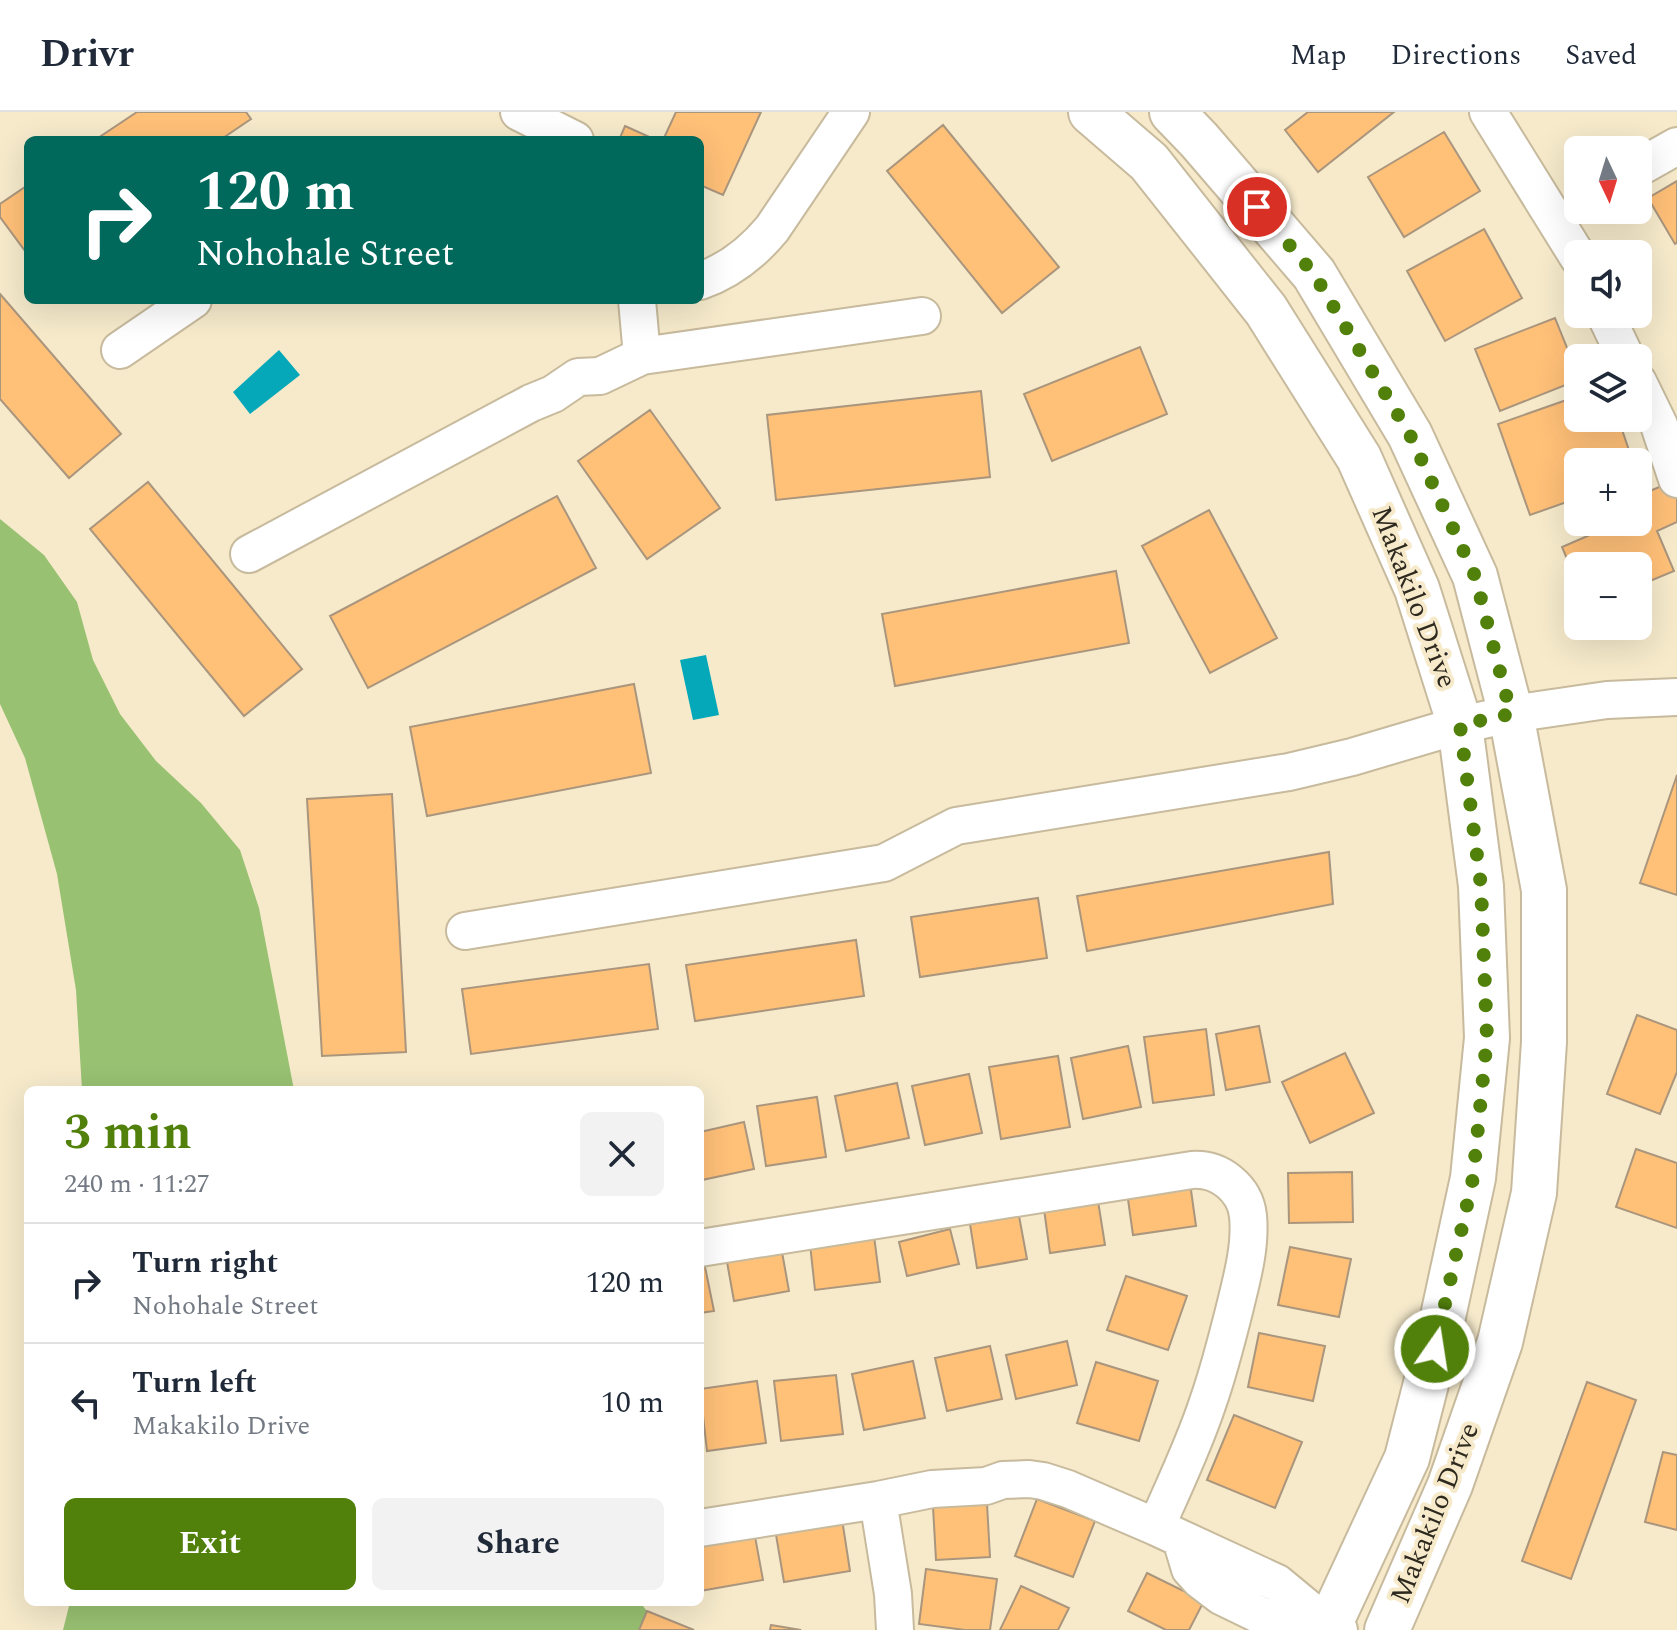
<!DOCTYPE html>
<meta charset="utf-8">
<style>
:root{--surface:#fff;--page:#f2f2f3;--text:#1f2937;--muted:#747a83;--line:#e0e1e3;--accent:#51800b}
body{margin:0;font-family:Spectral,serif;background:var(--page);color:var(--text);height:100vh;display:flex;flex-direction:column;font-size:30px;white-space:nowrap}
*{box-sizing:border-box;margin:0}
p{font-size:26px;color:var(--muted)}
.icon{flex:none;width:44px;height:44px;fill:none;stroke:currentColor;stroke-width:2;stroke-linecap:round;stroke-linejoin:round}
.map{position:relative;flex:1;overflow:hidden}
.drawer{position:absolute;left:24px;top:974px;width:680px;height:520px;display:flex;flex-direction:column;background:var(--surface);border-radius:12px;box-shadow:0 8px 32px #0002}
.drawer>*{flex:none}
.top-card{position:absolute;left:24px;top:24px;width:680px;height:168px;border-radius:12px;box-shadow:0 8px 32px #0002;background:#00695c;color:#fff;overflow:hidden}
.needle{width:52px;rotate:176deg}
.buttons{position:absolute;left:1564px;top:24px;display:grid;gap:16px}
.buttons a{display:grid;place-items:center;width:88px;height:88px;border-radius:12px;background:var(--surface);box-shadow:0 8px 32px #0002;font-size:40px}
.pin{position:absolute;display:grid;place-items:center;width:68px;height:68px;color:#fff;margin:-34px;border:4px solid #fff;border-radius:50%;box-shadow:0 2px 8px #0007}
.me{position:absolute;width:88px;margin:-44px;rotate:13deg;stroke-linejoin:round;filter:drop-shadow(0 0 6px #0008)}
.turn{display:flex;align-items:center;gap:28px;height:168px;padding:0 40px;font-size:36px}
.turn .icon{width:104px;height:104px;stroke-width:2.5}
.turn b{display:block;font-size:56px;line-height:68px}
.round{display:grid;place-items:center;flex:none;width:84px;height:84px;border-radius:12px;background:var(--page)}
.summary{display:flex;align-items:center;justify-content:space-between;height:136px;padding:0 40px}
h1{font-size:48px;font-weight:700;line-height:60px;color:var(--accent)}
.action{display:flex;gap:16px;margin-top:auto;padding:16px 40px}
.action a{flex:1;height:92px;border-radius:12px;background:var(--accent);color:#fff;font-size:32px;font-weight:700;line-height:92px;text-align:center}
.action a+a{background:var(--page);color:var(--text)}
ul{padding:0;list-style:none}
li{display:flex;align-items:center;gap:24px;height:120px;padding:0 40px;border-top:2px solid var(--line)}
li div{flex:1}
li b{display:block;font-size:30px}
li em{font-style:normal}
header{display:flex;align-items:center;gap:48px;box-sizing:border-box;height:112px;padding:0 40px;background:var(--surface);border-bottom:2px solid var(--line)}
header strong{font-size:38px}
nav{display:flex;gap:44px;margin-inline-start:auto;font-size:28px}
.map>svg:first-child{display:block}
.forest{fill:#98c172}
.water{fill:#04a8b9}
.building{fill:#ffc078;stroke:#aa957d;stroke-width:2}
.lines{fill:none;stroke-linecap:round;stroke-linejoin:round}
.minor-casing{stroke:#c7ba9d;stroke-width:40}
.major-casing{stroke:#c7ba9d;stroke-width:48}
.minor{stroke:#fff;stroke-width:36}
.major{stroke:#fff;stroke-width:44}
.route{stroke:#51800b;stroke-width:14;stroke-dasharray:0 25.2}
.labels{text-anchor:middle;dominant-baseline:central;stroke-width:8;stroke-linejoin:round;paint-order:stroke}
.street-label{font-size:28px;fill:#2e291e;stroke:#f6eacb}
</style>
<header>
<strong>Drivr</strong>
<nav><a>Map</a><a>Directions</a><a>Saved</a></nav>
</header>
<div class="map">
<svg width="1677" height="1518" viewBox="0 0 1677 1518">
<rect width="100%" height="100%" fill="#f6eacb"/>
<path class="forest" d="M0,407L44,443L77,490L93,548L120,602L156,649L201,691L240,738L259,796L294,978H82L76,878L57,762L25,646L0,592Z
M70,1490H640L655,1510L653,1518H63Z"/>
<path class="water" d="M279,238L300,263L250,302L233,280Z
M706,543L719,603L693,608L680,548Z"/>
<path class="building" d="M137,0H246L251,7L220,28H95Z
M676,0H761L723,83L700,73V28H663Z
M1308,0H1394L1318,60L1285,18Z
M943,13L1059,155L1002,201L887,59Z
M625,14L656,28H619Z
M1444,20L1480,79L1404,125L1368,65Z
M1677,69V131L1675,132L1648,86Z
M28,73V143L0,105V92Z
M1484,117L1522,186L1445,229L1407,159Z
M0,182L121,322L69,366L0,287Z
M1555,206L1578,263V268L1500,299L1475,237Z
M1140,235L1167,302L1052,349L1024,282Z
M981,279L990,365L776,388L767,303Z
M1578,284V306H1618L1633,350H1578V386L1530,403L1498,312Z
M650,298L720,396L647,447L578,349Z
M148,370L302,557L244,604L90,417Z
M1671,370L1677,384V410L1657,419L1674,459L1638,474V454H1578V473L1562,435L1606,416L1603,410H1638V384Z
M557,384L596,456L368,576L330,504Z
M1209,398L1277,526L1210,561L1142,434Z
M1116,459L1129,531L895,574L882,502Z
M634,572L651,661L427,704L410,615Z
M1677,663V783L1640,771Z
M392,682L406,940L322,944L307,687Z
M1329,740L1333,792L1087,839L1077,784Z
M1038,786L1047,846L920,865L911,805Z
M856,828L864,884L695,909L686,853Z
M649,852L658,917L471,942L462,877Z
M1637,903L1677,918V960L1660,1002L1607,982Z
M1259,914L1270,970L1226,978L1216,922Z
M1206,917L1214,983L1153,991L1144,925Z
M1128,934L1141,995L1083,1007L1071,946Z
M1345,941L1374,1001L1310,1031L1282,970Z
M1058,944L1070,1015L1001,1027L989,955Z
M969,962L982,1021L925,1033L912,974Z
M897,971L909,1026L846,1039L835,984Z
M817,985L826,1045L766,1054L757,994Z
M744,1010L754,1057L702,1068L700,1056V1020Z
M1636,1037L1677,1051V1116L1616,1095Z
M1352,1060L1353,1110L1289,1111L1288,1061Z
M1190,1071L1196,1114L1133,1123L1127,1080Z
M1098,1089L1105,1133L1050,1141L1044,1097Z
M1019,1104L1027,1147L977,1156L970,1112Z
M950,1117L959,1152L907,1164L899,1130Z
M874,1124L880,1170L815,1178L810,1132Z
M1290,1135L1351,1147L1339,1205L1278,1193Z
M782,1140L789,1179L734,1189L727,1150Z
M704,1150L714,1199L700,1201V1151Z
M1126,1164L1187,1184L1168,1238L1107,1218Z
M1259,1221L1325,1234L1313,1289L1248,1275Z
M1067,1229L1077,1273L1016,1287L1006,1243Z
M990,1234L1002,1287L947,1299L935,1246Z
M913,1249L925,1306L864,1318L852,1262Z
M1096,1250L1158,1269L1139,1329L1077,1311Z
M836,1263L843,1322L781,1329L774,1269Z
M757,1269L766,1331L707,1339L700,1277Z
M1587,1270L1636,1288L1571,1467L1522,1449Z
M1234,1303L1302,1330L1275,1396L1207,1368Z
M1663,1340L1677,1343V1418L1645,1410Z
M986,1374L990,1445L936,1448L932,1377Z
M1037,1387L1095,1409L1073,1465L1015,1444Z
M840,1394L850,1459L784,1470L773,1405Z
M754,1419L763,1468L700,1479V1429Z
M926,1457L997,1467L990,1518H965L919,1512Z
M1147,1461L1204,1489L1189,1518H1166L1128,1499Z
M1021,1474L1069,1496L1058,1518H1000Z
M647,1499L694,1518H639Z
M771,1513L801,1518H770Z"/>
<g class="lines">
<defs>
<path id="minor" d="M519,0L575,28
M1488,0L1578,145
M1638,56L1677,34
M700,169C729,159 752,141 772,117L851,0
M637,188L642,244
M1605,202L1626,246
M120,238L193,188
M1638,270L1659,313L1677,367
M249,442L531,291L553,282L578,265L600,264L642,244L922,204
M465,819L884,751L956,714L1289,660L1352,645L1460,613L1511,602L1607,588L1677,585
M700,1136L1192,1058C1219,1056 1245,1076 1248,1104C1251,1134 1242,1166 1235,1195C1227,1227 1219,1259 1208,1290C1194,1333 1174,1374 1156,1415
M878,1388L893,1482L895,1518
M700,1416L878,1388L932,1377L986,1374L1003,1368L1029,1367L1043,1369L1068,1377L1156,1415L1277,1471L1329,1514L1339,1518
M1181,1427L1190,1457L1200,1468L1221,1484L1264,1505L1328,1513"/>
<path id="major" d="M1091,0L1149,50L1266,198L1359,346L1417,477L1460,613L1481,774L1487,926L1473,1066L1442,1209L1407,1346L1327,1518
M1172,0L1199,28L1314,162L1410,323L1475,464L1511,602L1544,778V930L1534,1081L1500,1230L1450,1373L1387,1518"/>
</defs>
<use href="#minor" class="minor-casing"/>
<use href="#major" class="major-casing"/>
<use href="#minor" class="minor"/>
<use href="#major" class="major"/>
</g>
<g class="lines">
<path class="route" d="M1257,95L1314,162L1410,323L1475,464L1511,602L1460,613L1481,774L1487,926L1473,1066L1435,1237"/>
</g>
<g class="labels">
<g class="street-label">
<text transform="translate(1414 485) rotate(69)">Makakilo Drive</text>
<text transform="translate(1435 1401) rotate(-68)">Makakilo Drive</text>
</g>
</g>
</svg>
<div class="buttons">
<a><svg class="needle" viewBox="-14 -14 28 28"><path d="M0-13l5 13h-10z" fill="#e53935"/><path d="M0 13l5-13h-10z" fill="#747a83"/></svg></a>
<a><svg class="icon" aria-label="sound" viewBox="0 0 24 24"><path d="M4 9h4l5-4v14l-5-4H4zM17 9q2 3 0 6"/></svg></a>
<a><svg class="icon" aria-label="layers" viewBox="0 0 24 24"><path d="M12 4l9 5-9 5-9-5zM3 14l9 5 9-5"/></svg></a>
<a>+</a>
<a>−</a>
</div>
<div class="pin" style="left:1257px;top:95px;background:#d93025"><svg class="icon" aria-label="arrive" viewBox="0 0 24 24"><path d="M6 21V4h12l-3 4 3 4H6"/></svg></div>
<svg class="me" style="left:1435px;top:1237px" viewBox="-20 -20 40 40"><circle r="17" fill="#51800b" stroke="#fff" stroke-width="3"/><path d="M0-11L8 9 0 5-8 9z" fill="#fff"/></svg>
<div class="top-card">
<div class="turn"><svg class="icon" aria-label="right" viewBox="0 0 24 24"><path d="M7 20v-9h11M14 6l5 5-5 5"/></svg><div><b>120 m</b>Nohohale Street</div></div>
</div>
<section class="drawer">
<div class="summary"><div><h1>3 min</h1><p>240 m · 11:27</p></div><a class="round"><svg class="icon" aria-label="close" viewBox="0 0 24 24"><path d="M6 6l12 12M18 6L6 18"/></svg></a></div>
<ul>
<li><svg class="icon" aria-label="right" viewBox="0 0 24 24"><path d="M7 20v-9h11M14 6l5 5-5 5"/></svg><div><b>Turn right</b><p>Nohohale Street</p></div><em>120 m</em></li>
<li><svg class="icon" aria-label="left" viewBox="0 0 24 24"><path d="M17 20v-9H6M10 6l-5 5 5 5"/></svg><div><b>Turn left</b><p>Makakilo Drive</p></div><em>10 m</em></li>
</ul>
<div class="action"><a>Exit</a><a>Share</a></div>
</section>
</div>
